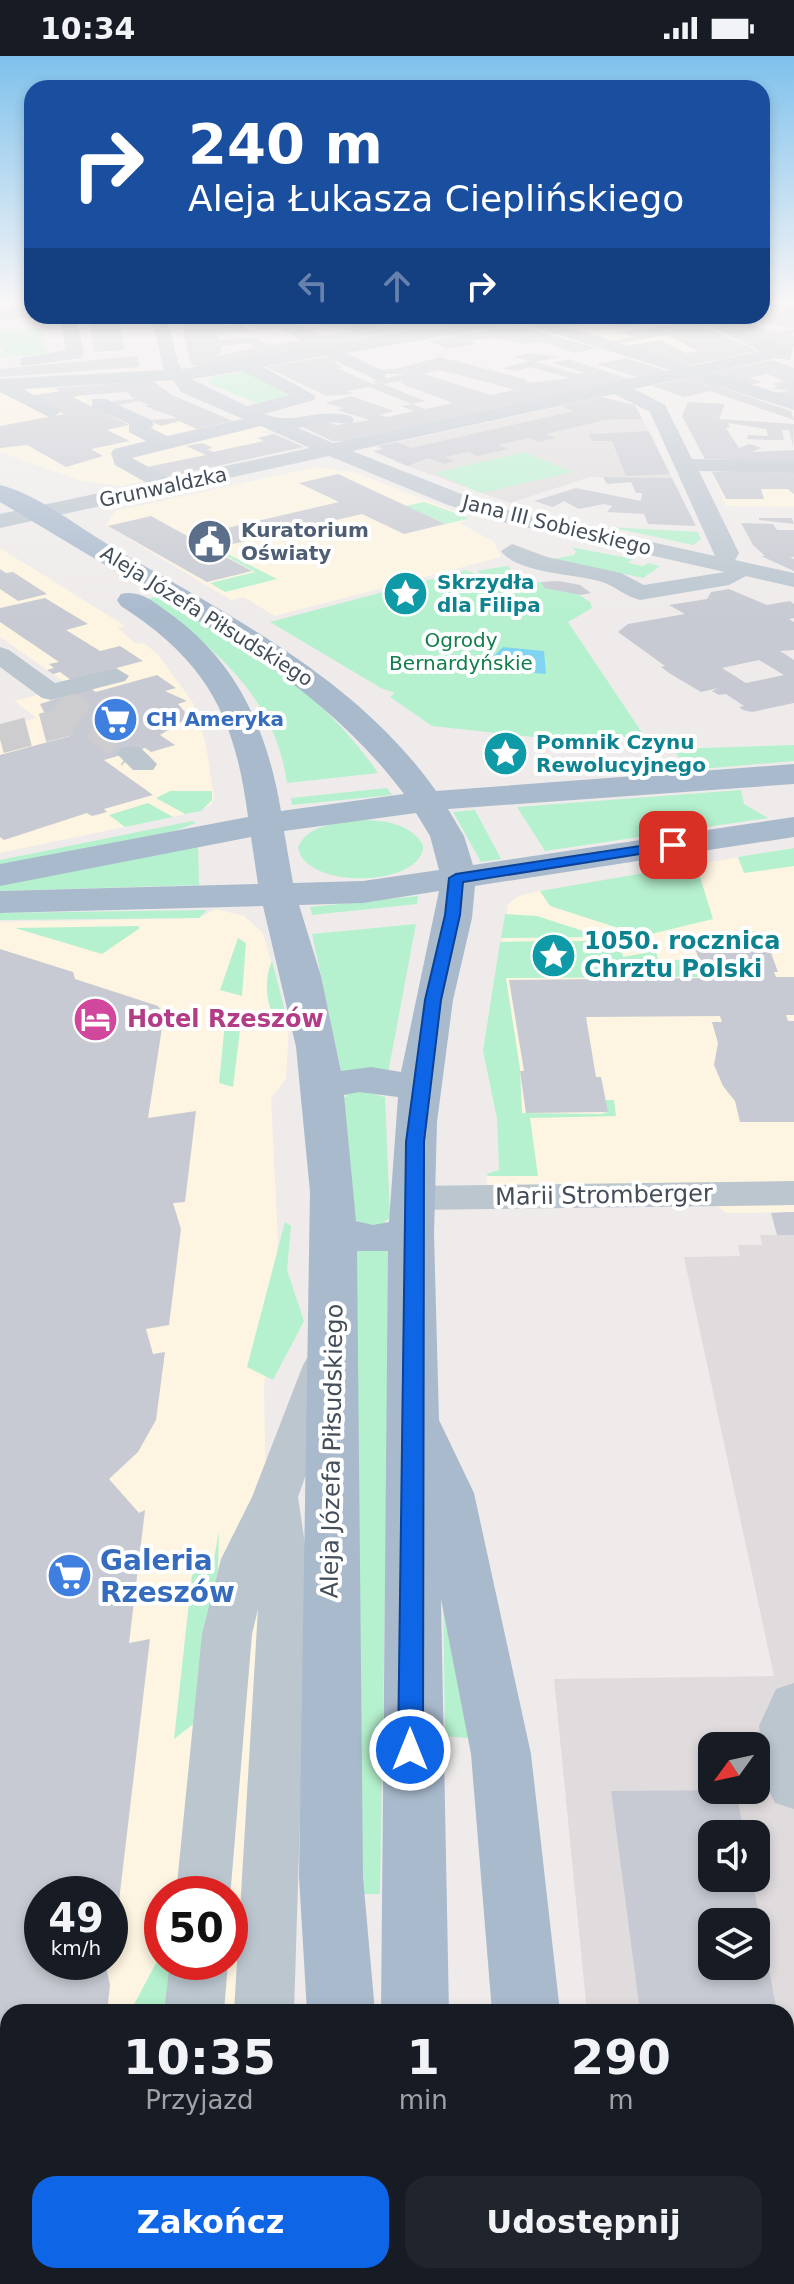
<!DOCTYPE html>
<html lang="pl">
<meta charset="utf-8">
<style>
:root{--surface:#171b24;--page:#20242c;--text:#f1f3f6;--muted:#9ea1a6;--accent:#0e65e6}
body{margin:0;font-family:"DejaVu Sans",sans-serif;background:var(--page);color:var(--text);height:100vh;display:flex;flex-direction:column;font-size:30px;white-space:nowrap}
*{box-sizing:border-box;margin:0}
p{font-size:26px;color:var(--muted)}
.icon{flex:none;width:44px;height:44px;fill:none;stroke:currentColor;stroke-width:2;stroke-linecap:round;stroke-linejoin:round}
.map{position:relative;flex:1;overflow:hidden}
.side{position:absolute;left:0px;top:1948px;width:794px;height:280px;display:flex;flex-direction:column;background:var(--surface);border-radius:24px 24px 0 0;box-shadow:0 4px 12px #0003}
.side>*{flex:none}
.top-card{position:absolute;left:24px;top:24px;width:746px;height:244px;border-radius:24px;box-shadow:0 4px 12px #0003;background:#1a4fa0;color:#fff;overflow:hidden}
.needle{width:52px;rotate:237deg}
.tools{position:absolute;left:698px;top:1676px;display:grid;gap:16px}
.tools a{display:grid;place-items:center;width:72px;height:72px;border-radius:16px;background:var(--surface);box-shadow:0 4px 12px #0003;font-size:40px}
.speed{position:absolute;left:24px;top:1820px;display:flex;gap:16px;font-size:40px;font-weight:700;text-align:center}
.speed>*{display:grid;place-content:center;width:104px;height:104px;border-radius:50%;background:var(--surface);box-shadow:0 4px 12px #0003;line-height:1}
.speed small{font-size:20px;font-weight:400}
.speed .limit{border:12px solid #d22;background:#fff;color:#111}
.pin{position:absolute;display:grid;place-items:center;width:68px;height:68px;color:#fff;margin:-34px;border-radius:16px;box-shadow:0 4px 12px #0006}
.me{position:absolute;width:88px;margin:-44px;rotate:0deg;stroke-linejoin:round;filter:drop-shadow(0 0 6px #0008)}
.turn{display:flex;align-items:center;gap:28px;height:168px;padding:0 32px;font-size:36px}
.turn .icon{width:104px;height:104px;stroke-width:2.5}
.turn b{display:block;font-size:56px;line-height:68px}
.lanes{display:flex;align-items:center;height:76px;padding:0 32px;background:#0003;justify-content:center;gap:40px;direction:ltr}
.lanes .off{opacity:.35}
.eta{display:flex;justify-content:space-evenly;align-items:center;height:136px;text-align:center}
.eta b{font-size:48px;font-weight:800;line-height:56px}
.cta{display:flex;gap:16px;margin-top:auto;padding:16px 32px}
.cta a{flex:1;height:92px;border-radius:24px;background:var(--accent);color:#fff;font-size:32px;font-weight:800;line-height:92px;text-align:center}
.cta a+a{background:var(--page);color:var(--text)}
.status{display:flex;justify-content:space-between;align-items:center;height:56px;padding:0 40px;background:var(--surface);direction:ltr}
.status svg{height:22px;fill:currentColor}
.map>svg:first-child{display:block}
.commercial{fill:#fdf5e1;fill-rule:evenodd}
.education{fill:#e0dcdd;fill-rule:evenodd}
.green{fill:#b5f1ce}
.water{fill:#7fd5f1}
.building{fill:#c7cad2;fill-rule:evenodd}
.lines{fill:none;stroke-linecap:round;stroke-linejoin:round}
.minor-tunnel{stroke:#cdccce;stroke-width:29;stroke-dasharray:29 15;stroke-linecap:butt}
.minor{fill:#bbc6cf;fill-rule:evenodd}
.major{fill:#a9bacd;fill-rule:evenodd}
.route{fill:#0e65e6;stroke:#094296;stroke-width:2}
.labels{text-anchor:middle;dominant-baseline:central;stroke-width:8;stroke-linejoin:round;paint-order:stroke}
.far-street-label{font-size:20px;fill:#434e5a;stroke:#fff}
.far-service-label{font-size:20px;font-weight:bold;fill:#4e5e75;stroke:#fff;text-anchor:start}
.far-culture-label{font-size:20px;font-weight:bold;fill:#0d838f;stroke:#fff;text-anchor:start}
.far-park-label{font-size:20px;fill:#117e4b;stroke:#fff}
.far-shop-label{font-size:20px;font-weight:bold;fill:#366cbe;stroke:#fff;text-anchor:start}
.culture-label{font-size:24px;font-weight:bold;fill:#0d838f;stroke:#fff;text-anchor:start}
.hotel-label{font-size:24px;font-weight:bold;fill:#b23c85;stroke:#fff;text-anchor:start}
.street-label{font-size:24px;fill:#434e5a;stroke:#fff}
.near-shop-label{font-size:28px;font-weight:bold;fill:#366cbe;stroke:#fff;text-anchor:start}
</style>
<div class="status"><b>10:34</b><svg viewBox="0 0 49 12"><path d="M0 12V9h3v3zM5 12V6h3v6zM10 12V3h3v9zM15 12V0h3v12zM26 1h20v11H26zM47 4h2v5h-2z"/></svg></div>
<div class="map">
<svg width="794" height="2228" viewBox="0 0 794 2228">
<rect width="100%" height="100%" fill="#efebeb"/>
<path class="commercial" d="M592,260H683L757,295L691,309L553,266Z
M78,330L87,346L107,345L145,364L210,356L233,365L245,363L269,373L260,376L304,391L122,430L81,425L0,396V336Z
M316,411L354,416L464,459L467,463L460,467L494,486L501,501L275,560L244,541L231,544L106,469L115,455Z
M737,415L794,417V451L726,450L712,416Z
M0,492L125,570L118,572L136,588L144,587L159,600L193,647L206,689L214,742L211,749L195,756L0,797V672L36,662L15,645L70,630L0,581Z
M794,792V1156L726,1157L715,1148L489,1150L486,1118L499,1114L497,1063L483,995L508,848L519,840L540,835Z
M216,853L244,860L263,877L289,970L286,1023L271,1042L278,1186L264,1332L275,1956H8V2220H303L297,2228H0V866L199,862ZM42,1838H110V1906H42ZM162,1838H230V1906H162Z"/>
<path class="education" d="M562,350L599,364L642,363L672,422L590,421L510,447L407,410L413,407L375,391Z
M760,1179H794V2228H638L632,2220H786V1956H587L554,1623L774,1620L684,1201L740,1200L738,1189H762ZM712,1690H756V1734H712ZM712,1778H756V1822H712ZM712,1866H756V1910H712Z"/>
<path class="green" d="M41,272L45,292L53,294L40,296L49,297L0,301L4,292L0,290V274Z
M249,315L298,338L259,348L208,327L213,321Z
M524,396L573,416L481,437L435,417Z
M424,446L464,460L468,463L445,468L405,450Z
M610,471L698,476L701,483L693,489Z
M571,491L633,503L628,507L643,510L648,507L660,510L643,522L554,503L574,499L576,495Z
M222,495L277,523L225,536L210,527L255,516L219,496Z
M508,510L518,527L541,526L544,532L576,537L590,546L592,552L568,566L645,681L551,683L432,670L390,641L395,637L381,632L270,566L466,514L506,530L476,515Z
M161,540C246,593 320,632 378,717L287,727C274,638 215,593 147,543Z
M794,689V705L690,714L672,693Z
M387,732L392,739L292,749L291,742Z
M741,734L744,748L768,762L545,795L517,751Z
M170,735H212V744L201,755L185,758L156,742Z
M148,747L173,761L125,771L109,759Z
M475,754L501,803L481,806L453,756Z
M358,764C381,764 410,766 423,789C425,831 304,835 298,791C309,768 335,768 358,764Z
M192,765L196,767L174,775L0,809V804Z
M198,791L199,829L0,835V829Z
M794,792V810L744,817L738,801Z
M696,808L713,863L643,880L550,850L540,835Z
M418,840L417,848L312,859L310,851Z
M207,854L199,862L0,864V857Z
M505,858L537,860L602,881L501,882Z
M416,868L388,1017L362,1012L342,1018L312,878Z
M138,870L140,872L102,898L15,872Z
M238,882L246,887L242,940L220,934Z
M546,885L545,902H562L555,885H603L606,895L622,896L623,901L656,895L658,904H695L698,921L506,922L520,1013L522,1057L602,1058L607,1056L605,1044H614L616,1060L530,1062L538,1120H488L486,1118L499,1114L497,1063L483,995L500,886Z
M272,905L289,970L286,972C265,961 263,924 272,905Z
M225,966L240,974L233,1031L219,1027Z
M353,1033L385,1041L390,1161C380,1173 364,1174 354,1162L344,1042Z
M285,1166L291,1170L287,1214L304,1265L273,1324L247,1311Z
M354,1190H391L380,1838H362Z
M219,1476L218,1514L202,1585L196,1666L174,1683L192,1519L213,1508Z
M443,1533L470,1681L466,1682L445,1680Z
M157,1905L175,1921L173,1956H130Z"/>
<path class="water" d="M503,591L544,595L546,618L481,612Z"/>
<path class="building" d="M762,248L794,260V277H789L794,280V288L778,292L709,260H727L775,276L794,273L762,266L771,263L762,261Z
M89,260H119L125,294L94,296Z
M186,260H221L224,270L241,268L251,276L216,278L219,284L254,282L270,289L300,284L279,272L260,274L247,267L254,266L248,262L264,260L277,268L291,266L322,280L348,275L302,264L341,260L360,267L347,270L358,274L439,260L490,262L207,311L191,309L182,271L188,268ZM250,287L255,292L216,300L222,296L221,290Z
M541,260H581L594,266L566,270Z
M596,260H683L757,295L691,309L625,290L661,284L686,297L698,295L667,279L617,288L608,285L634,281L620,276L672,269L661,265L621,271Z
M514,268L596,292L576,297L541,286L522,288L496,282L469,285L477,288L449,293L428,285Z
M530,297L559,301L535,306L578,318L586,317L552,307L568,303L629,323L342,385H332L299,369L324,364L336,369L370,364L336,354L343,352L325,347L351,340L394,355L379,359L387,361L414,355L401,350L412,348L425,353L453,347L400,327L405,326L401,325L383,328L425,345L412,348L369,331L348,335L353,338L327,340L266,311L332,300L342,305L333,306L343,311L337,312L373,328L377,327L372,325L406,318H384L373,314L396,313L440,301L528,324L524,325L530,327L569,322L530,311L514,315L503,312L530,305L515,301ZM438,314L479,324L515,334L490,339L425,318Z
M137,300L140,311L0,321V313Z
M626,302L667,315L636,321L597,308Z
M772,304L794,312V343L777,337L790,334L770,333L778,331L773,328L784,325L767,318L749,322L762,326L751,329L714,316Z
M691,321L791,355L794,364L710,335L684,341L652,330Z
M153,325L172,339L233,365L197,373L179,365L161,370L148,364L177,362L144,350L149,349L139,345L118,349L112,345L134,343L127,336L84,339L73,341L129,369L107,374L130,385L91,393L103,400L66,411L27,389L0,392V370L64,358L30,340L60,335L55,332Z
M602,341L635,349L642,363L599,364L602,365L546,378L556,382L539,386L528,382L498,389L509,393L477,400L468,396L445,401L454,405L444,408L429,402L407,410L373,395L384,393L378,390L397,386L411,392L574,355L561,350Z
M688,346L725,348L719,363L794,368L793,391L789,374H782L784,384H768L747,383L748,379L768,380L766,373L728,367L730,371L726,372L739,392L749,388L762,392L751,396L794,394V406L705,403L682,360Z
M649,375L670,418L626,420L612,385H592L589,378Z
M274,378L304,391L166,421L147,411L206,399L186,390L202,387L213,392L207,393L213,396L264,385L257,382Z
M737,415L794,417V438L788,433H761L764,443H726L712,416Z
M338,418L445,468L404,478L362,458L211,493L252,515L207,526L108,470L151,460L189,481L339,446L299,427Z
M603,421L672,422L696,470L648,468L644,458L607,456L612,450L604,448L579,453L564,445L553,451L534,445L576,432L641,445L642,437H636L631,426L607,428Z
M759,462H792L794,468L759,464Z
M741,467L773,468L777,474H794V501H790L794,503V515L761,500H765L753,489Z
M0,513L6,517L13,516L47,538L18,545L0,533Z
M559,525L580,529L591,537L581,539L544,532L541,526Z
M729,533L767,549L790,545L794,548V562L789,563L794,566V594L780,595L794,604V647L752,656L743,654L739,651L744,650L726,638L719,639L712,635L718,632L701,636L669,617L661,611L665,610L618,576L628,568L685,558L669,549L707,543L711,536ZM759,604L784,619L746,627L722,612Z
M45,542L88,568L66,574L100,595L120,590L143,605L71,624L60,616L53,618L47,614L54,612L49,608L59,606L0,566V552Z
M157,619L176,632L165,635L187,645L178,648L185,656L183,665L160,679L175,689L151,696L145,692L104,704L153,739L104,753L107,756L92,760L87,757L4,784L0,781V699L70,680L66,676L73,674L58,672L63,668L55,669L43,660L52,658L44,656L40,648L90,632L96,636Z
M763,875L778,916H774L776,921H794V959H786L788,965H794V1066H740L735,1045L723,1030L714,1009L718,987L712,966H722L720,960L586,961L596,1021H601L608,1056L526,1057L520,1015H524L509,924L706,922L690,879Z
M0,893L73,916L75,923L158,950L164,959L148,1062L196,1055L185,1146L173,1147L181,1173L169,1269L146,1273L153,1298L165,1296L156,1364L138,1396L109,1423L139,1457L145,1454L129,1587L150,1583L112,1904L110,1838H42V1906H105L110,1929L107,1956H8V2220H76L74,2228H0Z
M788,1156H794V1179H777L771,1157Z
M736,1734L744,1778H712V1822H752L777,1956H640L611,1735ZM712,1866H756V1910H712Z
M786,2028H794V2180H786Z"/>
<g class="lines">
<path class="minor-tunnel" d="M60,643L131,698
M0,683L84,661"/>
<path class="minor" d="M766,247L794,249V260L768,250Z
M32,252V260L38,261L0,264V254Z
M60,260H76L84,298L81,302L21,310V302L66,294Z
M151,260H167L178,307L182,313L503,260H533L692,310L760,295L692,260C730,260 762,295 794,288L790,304L775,302L712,316L794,342V354L690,321L634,333L665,349L692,403L794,405V417L699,415L739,497L735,504L794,517V531L746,520L729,529L640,544C627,541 617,532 605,527C577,517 519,519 501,495L512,488L547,501L621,517L644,529L725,516L502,466L448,449L329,400L0,472V458L147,427L115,409L111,397L114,393L146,385L129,376V368L92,351V343H106L151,364L154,368L151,372L167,380L243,363L181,336L173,324L23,333L58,352L61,356L51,362L0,336V323L164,314ZM521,267L670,314L333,387L298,372L328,366L351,368L354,364L351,360C314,351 296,370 264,358L314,344L316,340L263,311L325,300L379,325L385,324V316L346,297ZM242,315L290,339L247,350L191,323ZM614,338L650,356L715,500L515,456L464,439L352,395ZM261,370L310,392L169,422L132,402Z
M233,260H249L250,263L242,268Z
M352,260H376L382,268L374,273L351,275L349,271L355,266Z
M0,591L9,594L55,627L116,612L129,620L125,625L51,644L42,642L0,611Z
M131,690L141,692L157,708L153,714H133L117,698L121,692Z
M794,1125V1149L414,1154L400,1150L395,1142L400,1134L414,1130Z
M324,1295L339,1299L345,1309L298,1441L308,1508L294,1956H234L258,1553L252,1578L230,1842V1838H176L202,1578L221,1503L252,1441L303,1309L309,1299Z
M794,1627V1753L775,1747L767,1731L759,1670L776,1633Z
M170,1906H228L224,1956H164Z
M136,2220H202L201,2228H135Z"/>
<path class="major" d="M0,429C35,437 80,472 112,491C229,560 356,621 436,735L794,708V728L448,753L464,780L473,809L794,761V781L475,830L472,862L453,944L437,1066L434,1178L439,1364L474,1437L531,1698L560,1956H492L471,1698L441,1543L449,1956H381L388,1195H357L363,1821L375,1956H307L299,1821L310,1136L296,991L263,850L0,857V835L258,828L251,781L0,830V808L248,761C235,661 208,606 121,550L117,544L121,538C139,534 151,544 165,554C236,603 267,672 281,755L404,738C336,647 244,591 147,534C98,505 49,475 0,446ZM416,757L430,780L439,814L363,825L293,827L284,775ZM439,835L401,1016L371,1011L341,1015L321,920L299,849L363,847ZM359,1036L398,1041L389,1166L373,1169L356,1165L344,1039Z
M344,2220H489L491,2228H345Z
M524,2220H600L601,2228H525Z"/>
</g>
<linearGradient id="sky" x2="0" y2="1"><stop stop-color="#7ec1ec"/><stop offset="0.44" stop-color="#f8f6f6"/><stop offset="1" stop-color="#f8f6f6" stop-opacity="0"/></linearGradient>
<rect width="794" height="559" fill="url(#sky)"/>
<path class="route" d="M673,785L678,786V792L463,826L460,859L441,944L424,1086L423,1694L419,1701L410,1704L402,1701L398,1694L406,1086L425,944L445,859L449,822L456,818Z"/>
<defs>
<symbol id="civic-disc" viewBox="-11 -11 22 22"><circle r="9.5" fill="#5c6f8a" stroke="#fff"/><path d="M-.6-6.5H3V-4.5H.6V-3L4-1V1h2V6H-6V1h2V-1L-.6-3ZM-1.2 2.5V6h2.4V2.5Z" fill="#fff"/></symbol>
<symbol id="sight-disc" viewBox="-11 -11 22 22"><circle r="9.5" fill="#0f9aa8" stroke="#fff"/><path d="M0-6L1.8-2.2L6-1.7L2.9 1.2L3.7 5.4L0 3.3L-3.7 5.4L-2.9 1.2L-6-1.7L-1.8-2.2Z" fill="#fff"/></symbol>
<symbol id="supermarket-disc" viewBox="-11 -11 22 22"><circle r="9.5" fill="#3f7fe0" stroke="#fff"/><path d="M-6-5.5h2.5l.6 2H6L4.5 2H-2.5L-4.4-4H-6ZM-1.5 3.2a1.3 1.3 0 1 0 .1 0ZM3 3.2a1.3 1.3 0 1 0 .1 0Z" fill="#fff"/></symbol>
<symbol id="hotel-disc" viewBox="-11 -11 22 22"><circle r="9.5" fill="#d1479c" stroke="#fff"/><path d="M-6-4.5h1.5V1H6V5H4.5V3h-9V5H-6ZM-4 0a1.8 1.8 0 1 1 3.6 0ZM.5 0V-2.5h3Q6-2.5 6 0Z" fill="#fff"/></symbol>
</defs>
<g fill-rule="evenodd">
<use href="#civic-disc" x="184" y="460" width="51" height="51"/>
<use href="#sight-disc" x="380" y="512" width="51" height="51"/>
<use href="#supermarket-disc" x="90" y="638" width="51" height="51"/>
<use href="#sight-disc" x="480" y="672" width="51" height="51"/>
<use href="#sight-disc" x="528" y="874" width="51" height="51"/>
<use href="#hotel-disc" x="70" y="938" width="51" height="51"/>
<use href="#supermarket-disc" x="44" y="1494" width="51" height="51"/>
</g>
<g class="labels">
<g class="far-street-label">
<text transform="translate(163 431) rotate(-12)">Grunwaldzka</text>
<text transform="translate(557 469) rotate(14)">Jana III Sobieskiego</text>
<text transform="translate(207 560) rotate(32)">Aleja Józefa Piłsudskiego</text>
</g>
<g class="far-service-label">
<text x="241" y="474">Kuratorium<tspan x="241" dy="23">Oświaty</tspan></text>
</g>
<g class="far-culture-label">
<text x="437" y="526">Skrzydła<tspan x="437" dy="23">dla Filipa</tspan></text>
<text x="536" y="686">Pomnik Czynu<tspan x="536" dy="23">Rewolucyjnego</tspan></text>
</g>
<g class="far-park-label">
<text x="461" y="584">Ogrody<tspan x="461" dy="23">Bernardyńskie</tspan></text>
</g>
<g class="far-shop-label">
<text x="146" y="663">CH Ameryka</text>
</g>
<g class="culture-label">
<text x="584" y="885">1050. rocznica<tspan x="584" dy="28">Chrztu Polski</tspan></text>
</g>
<g class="hotel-label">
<text x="127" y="963">Hotel Rzeszów</text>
</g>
<g class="street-label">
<text transform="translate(604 1139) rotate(-1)">Marii Stromberger</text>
<text transform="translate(332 1395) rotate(-89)">Aleja Józefa Piłsudskiego</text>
</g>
<g class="near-shop-label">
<text x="100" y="1504">Galeria<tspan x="100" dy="32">Rzeszów</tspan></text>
</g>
</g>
</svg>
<div class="tools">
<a><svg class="needle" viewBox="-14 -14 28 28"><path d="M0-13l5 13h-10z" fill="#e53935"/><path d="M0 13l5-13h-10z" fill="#9ea1a6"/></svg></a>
<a><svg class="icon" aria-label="sound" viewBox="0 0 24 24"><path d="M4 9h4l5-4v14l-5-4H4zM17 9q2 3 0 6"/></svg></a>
<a><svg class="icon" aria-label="layers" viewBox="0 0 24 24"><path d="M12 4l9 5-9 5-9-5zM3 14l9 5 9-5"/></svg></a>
</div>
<div class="speed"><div>49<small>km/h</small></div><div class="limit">50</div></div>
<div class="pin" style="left:673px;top:789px;background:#d93025"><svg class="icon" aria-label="arrive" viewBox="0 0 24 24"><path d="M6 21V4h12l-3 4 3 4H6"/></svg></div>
<svg class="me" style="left:410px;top:1694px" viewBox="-20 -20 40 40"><circle r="17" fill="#0e65e6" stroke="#fff" stroke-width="3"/><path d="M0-11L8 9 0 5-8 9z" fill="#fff"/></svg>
<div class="top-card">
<div class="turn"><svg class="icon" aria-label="right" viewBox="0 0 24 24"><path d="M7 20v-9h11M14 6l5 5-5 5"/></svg><div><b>240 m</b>Aleja Łukasza Cieplińskiego</div></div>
<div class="lanes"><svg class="icon off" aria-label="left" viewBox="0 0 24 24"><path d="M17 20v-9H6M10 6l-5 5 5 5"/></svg><svg class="icon off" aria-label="ahead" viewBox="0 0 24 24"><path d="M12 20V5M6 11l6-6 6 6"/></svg><svg class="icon" aria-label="right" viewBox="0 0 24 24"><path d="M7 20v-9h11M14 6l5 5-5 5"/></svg></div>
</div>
<section class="side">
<div class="eta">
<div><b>10:35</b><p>Przyjazd</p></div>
<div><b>1</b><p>min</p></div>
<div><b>290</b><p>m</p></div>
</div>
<div class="cta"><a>Zakończ</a><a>Udostępnij</a></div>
</section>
</div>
